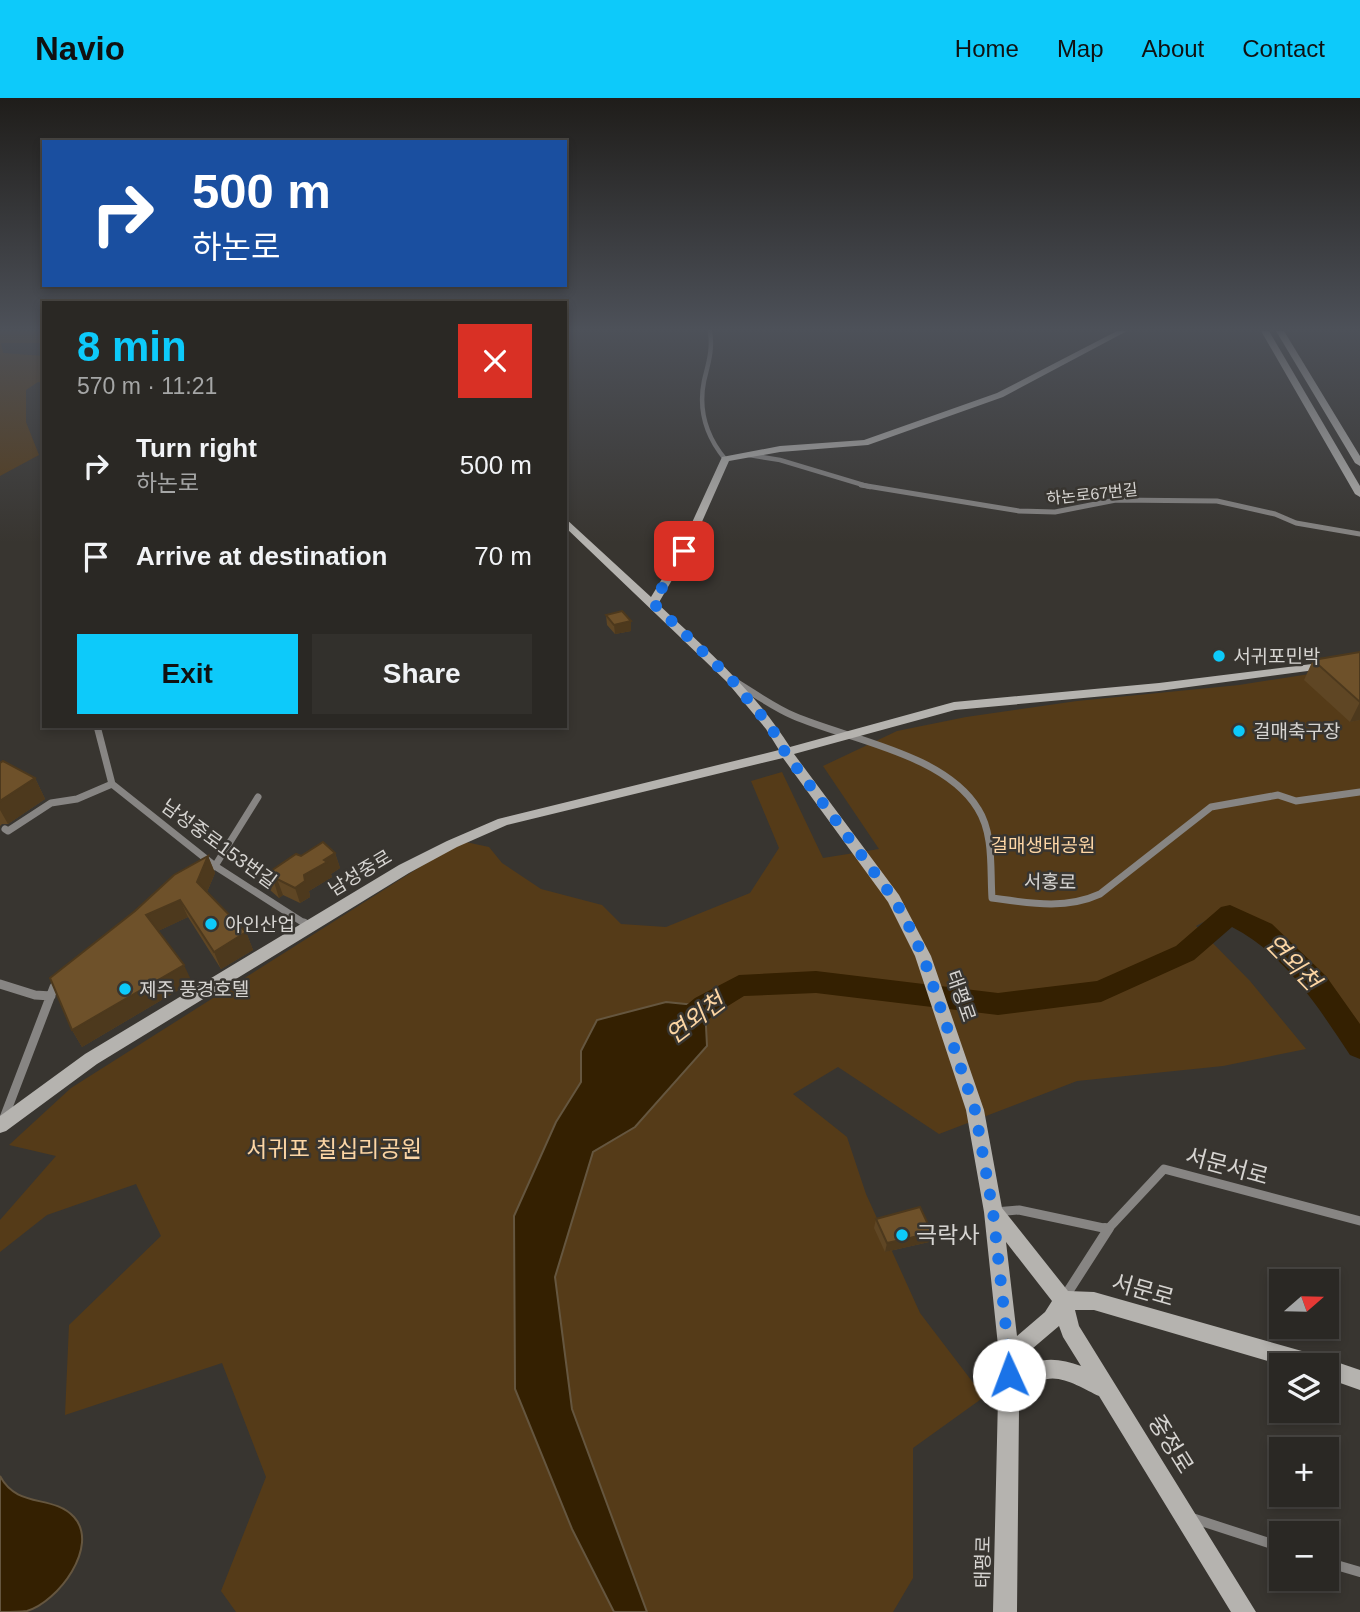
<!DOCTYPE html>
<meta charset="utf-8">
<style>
:root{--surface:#2a2824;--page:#32302c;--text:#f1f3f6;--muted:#a5a6a6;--line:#464441;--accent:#0dcafa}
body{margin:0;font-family:Arial,"Noto Sans KR",sans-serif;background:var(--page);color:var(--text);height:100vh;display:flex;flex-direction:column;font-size:26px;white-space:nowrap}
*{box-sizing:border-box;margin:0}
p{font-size:23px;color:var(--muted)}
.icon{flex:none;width:38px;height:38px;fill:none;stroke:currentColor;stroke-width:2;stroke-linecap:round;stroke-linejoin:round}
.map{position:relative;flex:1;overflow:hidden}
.details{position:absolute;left:42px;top:203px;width:525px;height:427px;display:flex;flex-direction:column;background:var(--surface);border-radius:0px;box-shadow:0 4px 10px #0003,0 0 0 2px var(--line)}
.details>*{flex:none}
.guide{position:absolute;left:42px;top:42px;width:525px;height:147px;border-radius:0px;box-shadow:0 4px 10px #0003,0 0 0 2px var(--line);background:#1a4fa0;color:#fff;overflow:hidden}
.needle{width:46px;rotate:70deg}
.buttons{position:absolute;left:1269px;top:1171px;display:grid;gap:14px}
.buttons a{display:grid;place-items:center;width:70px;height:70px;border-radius:0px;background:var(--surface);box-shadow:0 4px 10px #0003,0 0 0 2px var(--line);font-size:35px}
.pin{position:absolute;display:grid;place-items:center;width:60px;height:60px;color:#fff;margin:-30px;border-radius:14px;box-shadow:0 4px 10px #0006}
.me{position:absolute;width:77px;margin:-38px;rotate:358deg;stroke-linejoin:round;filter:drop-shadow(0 0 5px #0008)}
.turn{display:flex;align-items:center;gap:24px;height:147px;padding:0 35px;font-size:32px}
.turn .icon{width:91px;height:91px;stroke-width:2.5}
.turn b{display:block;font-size:49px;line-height:60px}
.round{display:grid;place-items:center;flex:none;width:74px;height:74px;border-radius:0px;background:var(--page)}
.head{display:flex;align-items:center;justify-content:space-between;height:119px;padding:0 35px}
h1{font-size:42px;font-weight:600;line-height:52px;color:var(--accent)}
.button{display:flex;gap:14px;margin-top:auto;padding:14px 35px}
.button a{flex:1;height:80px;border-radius:0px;background:var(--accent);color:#111;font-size:28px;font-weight:600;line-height:80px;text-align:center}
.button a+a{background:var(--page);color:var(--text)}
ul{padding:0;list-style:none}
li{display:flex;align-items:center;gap:21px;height:91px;padding:0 35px}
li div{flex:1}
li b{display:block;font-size:26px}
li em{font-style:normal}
header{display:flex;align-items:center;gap:42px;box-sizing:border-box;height:98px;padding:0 35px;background:var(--accent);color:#111}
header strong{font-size:33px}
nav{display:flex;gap:38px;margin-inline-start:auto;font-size:24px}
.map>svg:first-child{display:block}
.green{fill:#553b18}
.water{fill:#342001;stroke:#65563f;stroke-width:2}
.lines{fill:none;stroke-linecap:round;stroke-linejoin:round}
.river{fill:#342001;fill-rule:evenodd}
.street-far4{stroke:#878583;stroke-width:4.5}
.street-far3{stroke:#878583;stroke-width:5}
.street-far2{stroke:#878583;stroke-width:7}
.street-far1{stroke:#878583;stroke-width:9}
.street{stroke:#878583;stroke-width:10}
.secondary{fill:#b5b3af;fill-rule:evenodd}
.wall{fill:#5f4624}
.shaded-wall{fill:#4d391d}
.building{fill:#6e512a;stroke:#4d391d;stroke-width:2}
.route{stroke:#1a73e8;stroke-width:12;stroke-dasharray:0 21.6}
.poi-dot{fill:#0dcafa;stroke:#383530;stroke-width:2.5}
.labels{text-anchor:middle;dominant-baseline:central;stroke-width:5;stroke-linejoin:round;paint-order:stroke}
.far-street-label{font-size:16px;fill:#d6d4d1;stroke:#383530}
.poi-label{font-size:19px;fill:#d6d4d1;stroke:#383530;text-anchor:start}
.street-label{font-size:19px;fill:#d6d4d1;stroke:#383530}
.park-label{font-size:19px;fill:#fcd5a4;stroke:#383530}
.near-park-label{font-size:23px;fill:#fcd5a4;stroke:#383530}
.near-street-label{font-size:23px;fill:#d6d4d1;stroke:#383530}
.near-poi-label{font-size:23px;fill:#d6d4d1;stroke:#383530;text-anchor:start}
.near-water-label{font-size:24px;font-style:italic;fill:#fcd5a3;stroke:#383530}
</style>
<header>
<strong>Navio</strong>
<nav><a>Home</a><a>Map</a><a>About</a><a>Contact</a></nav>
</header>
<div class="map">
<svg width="1360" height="1514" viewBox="0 0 1360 1514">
<rect width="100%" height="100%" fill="#383530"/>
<path class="green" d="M0,233H44V245H1L3,255L44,258V285L38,284L26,292V324L39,357L0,378Z
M1360,568V930L1294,855L1230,810L1196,828L1250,883L1306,951L1223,968L1077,983L939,1036L838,969L793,996L847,1039L866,1096L920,1215L984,1299L913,1350V1480L893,1514H647L572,1311L555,1179L593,1054L635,1029L581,953V984L556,1024L515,1291L572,1431L614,1514H236L221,1493L266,1379L222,1265L65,1317L69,1227L161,1138L136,1086L47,1117L0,1154V1122L56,1058L9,1047L71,990L461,743L489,749L502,765L541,791L602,807L621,826L666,829L750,795L779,750L751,683L782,674L823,760L879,751L823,668L897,633L966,619L1077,603L1239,587Z"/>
<path class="water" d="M666,904L705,908L707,948L635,1029L593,1054L555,1179L572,1311L647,1514H614L572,1431L515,1291L514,1118L556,1024L581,984V953L597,922Z
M0,1378C17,1411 53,1396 74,1419C100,1448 58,1504 27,1513C19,1514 8,1514 0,1514Z"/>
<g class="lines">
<path class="river" d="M1230,807L1272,826L1326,878L1360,926V961L1350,957C1318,909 1285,856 1232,829L1194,862L1101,904L998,917L816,895L744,898L715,916L690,937L680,940L670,937L666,929L670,921L695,900L739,877L816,873L998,895L1097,883L1176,848L1221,809Z"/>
<path class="street-far4" d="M710,234C713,252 708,266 704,283C698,313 706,338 725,361
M749,357L780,362L870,389"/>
<path class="street-far3" d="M861,387L1019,413L1055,414L1116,402L1217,403L1275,416L1296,425L1360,436"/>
<path class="street-far2" d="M734,583C754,595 773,609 794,618C850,642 945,656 978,711C994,736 990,772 992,800C1029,805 1065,812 1100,796L1211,709L1278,697L1296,703L1360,694
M97,628L112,686
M112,686L215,768L307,827
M5,731L8,733L51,705L77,701L112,686
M206,773L215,768L258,699"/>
<path class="street-far1" d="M304,825L309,828
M0,886L35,897L51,898
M4,1020L54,889L61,884
M995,1114L1019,1112L1108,1131
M1107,1132L1164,1071L1360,1123"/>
<path class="street" d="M1105,1130L1108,1131
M1064,1200L1109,1130
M1192,1420L1281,1449
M1326,1464L1360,1474"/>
<path class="secondary" d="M1117,233H1127L1003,299L868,347L780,354L729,363L689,453L658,506C706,551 755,593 790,649L954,604L1159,585L1360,560V566L1159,593L955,612L794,656L899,797L931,858L984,1012L1002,1110L1068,1193L1094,1194L1316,1257L1360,1272V1292L1326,1280V1267H1281L1094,1212H1075L1079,1228L1256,1514H1231L1099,1298C1083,1291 1057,1273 1040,1284C1031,1290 1024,1302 1019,1311L1017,1514H993L999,1257L984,1114L966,1012L915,858L888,804L783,660L507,727L457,749L409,775L97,966L6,1033L0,1035V1018L85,956L399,767L447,743L498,721L779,652L766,631L727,584L565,429V420L651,499L679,453L722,359L780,348L864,342L997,295ZM1006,1144L1052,1203L1045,1214L1017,1238ZM1059,1228L1063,1239L1081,1268C1059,1260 1037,1257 1019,1275V1262Z
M1261,233H1269L1360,388V399L1355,396Z
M1276,233H1284L1360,358V368L1355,365Z"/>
</g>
<path class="wall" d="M606,517L631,533L615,536L607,527Z
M1360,554V622L1350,624L1304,582L1313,562Z
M0,665L35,680L45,701L8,726H2L0,728Z
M335,755L340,770L331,776L332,779L309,793L310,799L300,805L283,797L279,800L270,792L265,777L301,758Z
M208,758L215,775L207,794L246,834L253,852L221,871L188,819L158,833L192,884L82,949L72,932Z
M876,1121L932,1135L929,1144L885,1154L874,1130Z"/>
<path class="shaded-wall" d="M631,523V533L615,536L614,527Z
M1360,604V622L1350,624Z
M53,628H68L54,631Z
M35,680L45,701L8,726L0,712V703Z
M335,755L340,770L331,776L332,779L309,793L310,799L300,805L295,790L304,777Z
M208,758L215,775L204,801L197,784Z
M277,781L283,797L279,800L274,784Z
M180,802L188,819L154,835L146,817Z
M246,834L253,852L221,871L214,854Z
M184,867L192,884L82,949L72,932Z
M932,1135L929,1144L885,1154L887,1145Z"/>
<path class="building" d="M622,513L631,523L614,527L606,517Z
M1360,554V604L1313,562Z
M3,663L35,680L0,703V665Z
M323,744L335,755L324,762L327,764L304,777L305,783L295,790L277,781L274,784L265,777L296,756L301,758Z
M208,758L197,784L246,834L214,854L180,802L146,817L184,867L72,932L50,880L135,813L174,777Z
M920,1109L932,1135L887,1145L876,1121Z"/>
<linearGradient id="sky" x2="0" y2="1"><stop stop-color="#1f1d1a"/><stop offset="0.52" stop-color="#4d5159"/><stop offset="1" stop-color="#4d5159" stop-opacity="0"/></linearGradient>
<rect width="1360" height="445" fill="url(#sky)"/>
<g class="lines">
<path class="route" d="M684,453L653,505L731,581L771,629L785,654L894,801L907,824L923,858L975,1012L993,1114L1009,1257V1277"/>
</g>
<g class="poi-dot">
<circle cx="1219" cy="558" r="7"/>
<circle cx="1239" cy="633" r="7"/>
<circle cx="211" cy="826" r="7"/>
<circle cx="125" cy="891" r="7"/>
<circle cx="902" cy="1137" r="7"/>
</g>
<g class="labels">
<g class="far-street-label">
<text transform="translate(1092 396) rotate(-6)">하논로67번길</text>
</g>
<g class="poi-label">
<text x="1233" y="558">서귀포민박</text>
<text x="1253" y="633">걸매축구장</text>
<text x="225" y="826">아인산업</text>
<text x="139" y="891">제주 풍경호텔</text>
</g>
<g class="street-label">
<text transform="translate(219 746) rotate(36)">남성중로153번길</text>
<text transform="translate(360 775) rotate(-31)">남성중로</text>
<text transform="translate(1050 784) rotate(1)">서홍로</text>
<text transform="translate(961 898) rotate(71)">태평로</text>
<text transform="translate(983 1464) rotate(-89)">태평로</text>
</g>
<g class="park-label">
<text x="1043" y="747">걸매생태공원</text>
</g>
<g class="near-park-label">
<text x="334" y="1051">서귀포 칠십리공원</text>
</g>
<g class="near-street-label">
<text transform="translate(1227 1068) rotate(15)">서문서로</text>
<text transform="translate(1143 1192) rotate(16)">서문로</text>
<text transform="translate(1171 1346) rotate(58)">중정로</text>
</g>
<g class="near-poi-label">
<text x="916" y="1137">극락사</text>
</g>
<g class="near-water-label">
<text transform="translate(1293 864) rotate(46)">연외천</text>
<text transform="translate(695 920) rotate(-37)">연외천</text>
</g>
</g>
</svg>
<div class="buttons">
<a><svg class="needle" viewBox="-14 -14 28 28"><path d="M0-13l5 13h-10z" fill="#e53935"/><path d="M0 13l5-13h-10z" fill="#a5a6a6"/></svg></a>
<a><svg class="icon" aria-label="layers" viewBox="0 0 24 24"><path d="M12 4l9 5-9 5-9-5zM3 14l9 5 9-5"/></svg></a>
<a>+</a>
<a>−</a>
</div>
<div class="pin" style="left:684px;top:453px;background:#d93025"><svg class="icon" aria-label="arrive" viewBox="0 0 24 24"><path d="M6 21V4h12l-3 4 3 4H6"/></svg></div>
<svg class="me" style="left:1009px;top:1277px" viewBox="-20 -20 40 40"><circle r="19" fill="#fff"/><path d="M0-13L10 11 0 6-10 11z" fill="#1a73e8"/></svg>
<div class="guide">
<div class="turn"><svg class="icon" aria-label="right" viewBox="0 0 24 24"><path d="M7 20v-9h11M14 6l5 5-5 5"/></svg><div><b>500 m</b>하논로</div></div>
</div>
<section class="details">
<div class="head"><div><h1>8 min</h1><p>570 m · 11:21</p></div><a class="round" style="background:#d93025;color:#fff"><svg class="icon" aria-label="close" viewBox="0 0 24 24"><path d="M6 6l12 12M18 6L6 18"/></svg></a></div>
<ul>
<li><svg class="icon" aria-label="right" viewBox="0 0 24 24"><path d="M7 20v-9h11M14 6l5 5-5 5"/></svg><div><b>Turn right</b><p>하논로</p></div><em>500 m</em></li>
<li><svg class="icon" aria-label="arrive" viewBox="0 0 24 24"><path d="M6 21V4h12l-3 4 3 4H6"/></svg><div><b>Arrive at destination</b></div><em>70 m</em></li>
</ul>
<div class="button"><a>Exit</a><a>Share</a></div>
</section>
</div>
